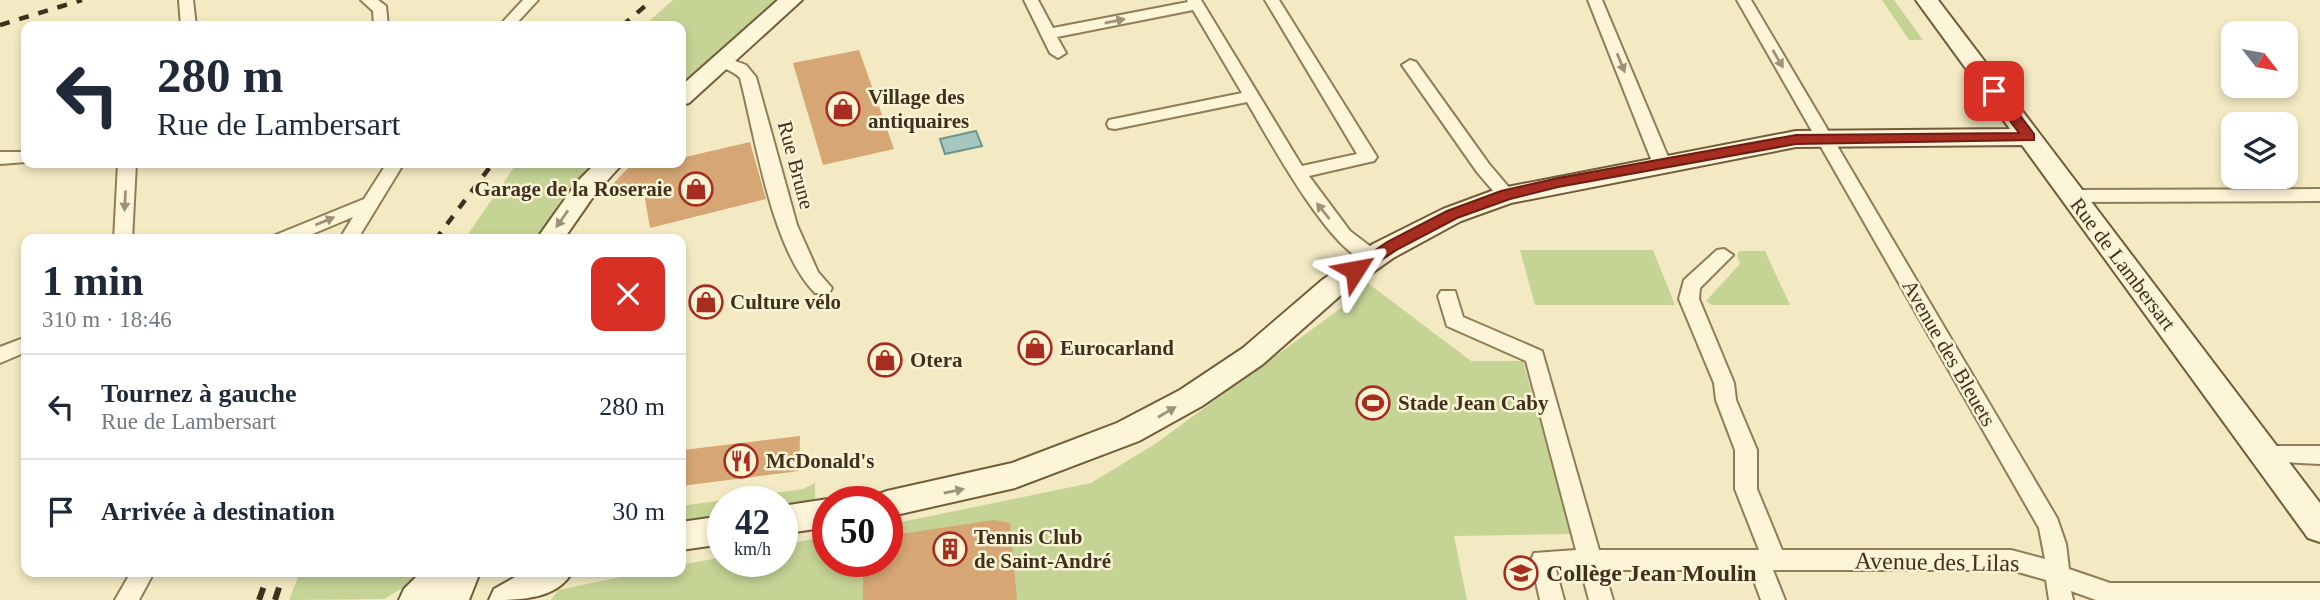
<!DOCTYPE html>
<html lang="fr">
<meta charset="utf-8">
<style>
:root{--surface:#fff;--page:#f2f2f3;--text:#1f2937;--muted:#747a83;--line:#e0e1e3}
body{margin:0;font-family:Georgia,serif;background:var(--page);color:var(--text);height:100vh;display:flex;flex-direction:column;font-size:26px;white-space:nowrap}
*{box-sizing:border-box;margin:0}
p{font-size:23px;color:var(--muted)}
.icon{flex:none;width:38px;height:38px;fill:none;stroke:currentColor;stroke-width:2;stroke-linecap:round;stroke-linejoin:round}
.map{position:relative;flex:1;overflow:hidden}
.details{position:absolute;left:21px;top:234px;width:665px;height:343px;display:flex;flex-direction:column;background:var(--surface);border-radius:14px;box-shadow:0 4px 10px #0003}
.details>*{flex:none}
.top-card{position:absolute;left:21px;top:21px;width:665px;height:147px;border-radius:14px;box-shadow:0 4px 10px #0003;background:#fff;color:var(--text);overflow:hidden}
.needle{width:46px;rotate:121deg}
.tools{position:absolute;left:2221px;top:21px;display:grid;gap:14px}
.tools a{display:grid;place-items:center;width:77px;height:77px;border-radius:14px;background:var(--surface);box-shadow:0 4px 10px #0003;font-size:35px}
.speed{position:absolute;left:707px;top:486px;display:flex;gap:14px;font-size:35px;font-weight:700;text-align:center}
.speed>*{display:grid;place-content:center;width:91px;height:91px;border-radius:50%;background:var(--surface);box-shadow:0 4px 10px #0003;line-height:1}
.speed small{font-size:18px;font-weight:400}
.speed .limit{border:10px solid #d22;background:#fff;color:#111}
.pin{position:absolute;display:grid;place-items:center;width:60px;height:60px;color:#fff;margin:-30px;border-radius:14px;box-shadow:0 4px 10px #0006}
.me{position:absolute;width:77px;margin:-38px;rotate:56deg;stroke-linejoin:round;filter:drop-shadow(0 0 5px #0008)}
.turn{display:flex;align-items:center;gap:24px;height:147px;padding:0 21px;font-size:32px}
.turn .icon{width:91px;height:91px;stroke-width:2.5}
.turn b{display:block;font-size:49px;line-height:60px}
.round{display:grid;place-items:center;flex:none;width:74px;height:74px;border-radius:14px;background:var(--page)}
.head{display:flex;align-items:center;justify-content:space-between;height:119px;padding:0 21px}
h1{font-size:42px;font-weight:800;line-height:52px}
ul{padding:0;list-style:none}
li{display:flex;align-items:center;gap:21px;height:105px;padding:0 21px;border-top:2px solid var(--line)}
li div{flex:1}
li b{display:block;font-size:26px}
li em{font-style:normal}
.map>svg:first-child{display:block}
.green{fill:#c5d395}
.water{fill:#a6c6c0;stroke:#6b958f;stroke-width:2}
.building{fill:#d6a775}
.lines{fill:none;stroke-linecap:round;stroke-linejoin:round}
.street-casing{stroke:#907c57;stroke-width:4}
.secondary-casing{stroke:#725c3a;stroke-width:4}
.street{fill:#fdf5d8;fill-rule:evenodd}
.secondary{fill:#fdf5d8;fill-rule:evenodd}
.rail-far1{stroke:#3e311d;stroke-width:4.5;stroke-dasharray:10 10;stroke-linecap:butt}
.rail{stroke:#3e311d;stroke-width:6;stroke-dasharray:13 13;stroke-linecap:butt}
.oneway{fill:#9e937a}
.route{fill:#a72d20;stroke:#6d1d15;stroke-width:2}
.labels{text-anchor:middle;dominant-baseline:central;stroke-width:5;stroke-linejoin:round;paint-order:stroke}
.poi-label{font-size:21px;font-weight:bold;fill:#3e311d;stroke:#faf3d4;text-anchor:start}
.street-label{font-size:21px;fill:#3e311d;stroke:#faf3d4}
.near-street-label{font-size:24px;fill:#3e311d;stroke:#faf3d4}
.near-poi-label{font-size:24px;font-weight:bold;fill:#3e311d;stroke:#faf3d4;text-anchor:start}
</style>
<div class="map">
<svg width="2320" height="600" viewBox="0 0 2320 600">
<rect width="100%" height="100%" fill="#f3eac3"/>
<path class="green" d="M673,0H778L681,86V26H643Z
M1882,0H1894L1923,40H1909Z
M517,163H597L565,194L536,240H464Z
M1520,250H1653L1675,305H1535Z
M1739,251H1765L1790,305H1712L1706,301L1740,264L1737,256Z
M1365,281L1471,361H1523L1571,534L1454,536L1467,600H551L558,590L646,572H681V565L723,557V562H782V545L828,536V562H887V525L1091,483L1155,444L1318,325L1341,308Z
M815,483V499L782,505V502H723V515L681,522V506L803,489Z
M300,572H430L384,599L289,600Z"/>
<path class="water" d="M976,131L982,146L945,154L940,139Z"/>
<path class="building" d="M859,50L894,149L823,165L793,63Z
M750,142L766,199L650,228L644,193L612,185L629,167L681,163V158Z
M800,436L799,471L681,486L683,450Z
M994,520L1010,523L1017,600H863V575L887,562V536Z"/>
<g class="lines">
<defs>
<path id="street" d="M179,0H193L196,26H181Z
M361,0H378L386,6L388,26H374L373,11Z
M523,0H538L514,26H499Z
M1024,0H1038L1053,28L1188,2L1187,0H1201L1302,166L1357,154L1265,0H1279L1377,157L1374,161L1309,176L1350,231L1379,253L1381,258L1379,263C1340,274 1265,132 1247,102L1115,129L1109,128L1107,124L1109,120L1242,93L1193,10L1057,37L1066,53L1058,58L1050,53Z
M1588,0H1602L1671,164L1668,168H1656L1653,164Z
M1737,0H1751L2057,518L2066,544L2069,569L2110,583H2320V600H2096L2071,591L2073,600H2049L2046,580L2011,570H1773L1785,600H1761L1750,570H1604L1613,600H1589L1581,570H1556L1564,600H1540L1531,560L1534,553L1576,550L1526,361L1447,326L1438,296L1441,291H1455L1463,317L1542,351L1599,550H1759L1735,489V450L1716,400L1714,383L1679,299L1684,280L1717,250L1724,249L1733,255L1700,288L1699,299L1734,383L1736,400L1757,450V489L1782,550H2011L2045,559L2039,528Z
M722,56L746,65L756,77L797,225L818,272L832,288L829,293H815C771,248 756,139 740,78C733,70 721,69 714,61Z
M1410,60L1416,62L1489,164L1512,191L1515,195L1512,199H1500L1477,172L1402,65Z
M0,152H26V162L0,164Z
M118,163H136L132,240H114Z
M387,163H404L357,240H339L353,217L298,240H271L273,236L364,199Z
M2320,189V201L2073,202L2064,196L2073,190Z
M26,337V352L0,363V347Z
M2266,446H2320V464L2258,461L2255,455L2258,449Z
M131,572H154L139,600H115Z"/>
<path id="secondary" d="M778,0H802L689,103L681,105V86Z
M1916,0H1938L2320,503V542L2308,538L2022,145L1796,147L1511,203L1461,221L1393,258L1341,295L1263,364L1202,406L1139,441L1015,488L887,517V502H872L876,495L887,491L1012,463L1117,423L1180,390L1243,348L1321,281L1373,244L1443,209L1497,189L1796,131L2010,129Z
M596,163H623L595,194L563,240H536L577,182Z
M828,499L836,502H828V527L782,534V506Z
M723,516V544L681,550V522Z
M421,572H480L469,600H399L404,589Z
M524,572H572C557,600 518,600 489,600L494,589Z"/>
</defs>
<use href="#street" class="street-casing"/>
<use href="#secondary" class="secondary-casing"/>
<use href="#street" class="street"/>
<use href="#secondary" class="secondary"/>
<path class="rail-far1" d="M0,25L82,0
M622,26L652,0
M435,240L493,163"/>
<path class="rail" d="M259,600L269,572
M275,600L284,572"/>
</g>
<defs><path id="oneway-solid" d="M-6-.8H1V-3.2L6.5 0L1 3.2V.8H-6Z" transform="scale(1.75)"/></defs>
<g class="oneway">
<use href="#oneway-solid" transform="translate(1115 21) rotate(-11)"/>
<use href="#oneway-solid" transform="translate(1778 59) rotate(60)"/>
<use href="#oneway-solid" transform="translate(1621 63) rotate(68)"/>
<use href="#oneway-solid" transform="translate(125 201) rotate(93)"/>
<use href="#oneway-solid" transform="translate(1323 211) rotate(-129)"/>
<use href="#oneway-solid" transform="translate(562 219) rotate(125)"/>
<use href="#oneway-solid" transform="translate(325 221) rotate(-22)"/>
<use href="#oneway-solid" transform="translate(1167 412) rotate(-30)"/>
<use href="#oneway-solid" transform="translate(954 491) rotate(-12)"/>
</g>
<path class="route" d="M1994,87L1999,88L2034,134V140L1796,144L1558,187L1510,199L1457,218L1398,249L1360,274H1349L1347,270L1387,242L1447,211L1501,191L1558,178L1796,135L2019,133L1988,91Z"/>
<defs>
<symbol id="shop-ring" viewBox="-11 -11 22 22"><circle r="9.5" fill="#faf3d4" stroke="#a72d20" stroke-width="1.5"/><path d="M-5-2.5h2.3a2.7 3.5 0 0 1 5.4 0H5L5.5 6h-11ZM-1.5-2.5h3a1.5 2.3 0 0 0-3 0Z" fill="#a72d20"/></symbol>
<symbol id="stadium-ring" viewBox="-11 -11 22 22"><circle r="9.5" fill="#faf3d4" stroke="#a72d20" stroke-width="1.5"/><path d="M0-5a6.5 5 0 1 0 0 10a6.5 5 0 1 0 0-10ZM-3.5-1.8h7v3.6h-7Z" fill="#a72d20"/></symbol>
<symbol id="restaurant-ring" viewBox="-11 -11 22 22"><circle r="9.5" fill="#faf3d4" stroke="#a72d20" stroke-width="1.5"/><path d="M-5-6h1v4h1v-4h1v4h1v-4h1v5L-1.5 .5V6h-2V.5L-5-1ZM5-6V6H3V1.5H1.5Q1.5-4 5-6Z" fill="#a72d20"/></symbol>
<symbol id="building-ring" viewBox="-11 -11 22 22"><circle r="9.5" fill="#faf3d4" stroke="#a72d20" stroke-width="1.5"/><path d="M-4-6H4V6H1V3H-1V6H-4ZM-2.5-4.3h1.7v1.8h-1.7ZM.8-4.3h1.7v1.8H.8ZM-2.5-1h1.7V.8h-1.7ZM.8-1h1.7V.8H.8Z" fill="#a72d20"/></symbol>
<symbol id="school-ring" viewBox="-11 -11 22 22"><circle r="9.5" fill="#faf3d4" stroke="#a72d20" stroke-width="1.5"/><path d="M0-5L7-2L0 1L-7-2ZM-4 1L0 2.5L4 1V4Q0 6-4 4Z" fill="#a72d20"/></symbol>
</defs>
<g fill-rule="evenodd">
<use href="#shop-ring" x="824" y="90" width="38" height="38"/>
<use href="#shop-ring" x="677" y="170" width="38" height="38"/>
<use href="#shop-ring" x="687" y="283" width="38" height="38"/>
<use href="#shop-ring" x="1016" y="329" width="38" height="38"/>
<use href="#shop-ring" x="866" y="341" width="38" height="38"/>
<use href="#stadium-ring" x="1354" y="384" width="38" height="38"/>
<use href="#restaurant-ring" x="722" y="442" width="38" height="38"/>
<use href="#building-ring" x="931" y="530" width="38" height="38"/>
<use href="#school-ring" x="1502" y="554" width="38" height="38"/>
</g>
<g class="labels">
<g class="poi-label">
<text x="868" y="97">Village des<tspan x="868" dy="24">antiquaires</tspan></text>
<text x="672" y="189" text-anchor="end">Garage de la Roseraie</text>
<text x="730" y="302">Culture vélo</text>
<text x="1060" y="348">Eurocarland</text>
<text x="910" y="360">Otera</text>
<text x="1398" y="403">Stade Jean Caby</text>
<text x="766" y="461">McDonald's</text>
<text x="974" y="537">Tennis Club<tspan x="974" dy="24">de Saint-André</tspan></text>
</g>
<g class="street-label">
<text transform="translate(796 165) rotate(75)">Rue Brune</text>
<text transform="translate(2123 264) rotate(53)">Rue de Lambersart</text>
<text transform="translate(1949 353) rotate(60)">Avenue des Bleuets</text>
</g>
<g class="near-street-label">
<text transform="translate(1937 562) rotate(1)">Avenue des Lilas</text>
</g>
<g class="near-poi-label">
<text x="1546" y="573">Collège Jean Moulin</text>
</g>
</g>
</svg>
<div class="tools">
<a><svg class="needle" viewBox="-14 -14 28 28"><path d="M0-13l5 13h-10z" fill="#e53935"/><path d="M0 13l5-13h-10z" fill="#747a83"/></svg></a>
<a><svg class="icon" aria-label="layers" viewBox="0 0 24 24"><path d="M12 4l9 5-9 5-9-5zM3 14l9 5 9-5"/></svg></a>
</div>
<div class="speed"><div>42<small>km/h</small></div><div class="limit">50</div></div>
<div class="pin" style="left:1994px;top:91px;background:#d93025"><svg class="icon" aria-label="arrive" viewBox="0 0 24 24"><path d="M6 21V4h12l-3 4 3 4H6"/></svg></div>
<svg class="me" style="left:1355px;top:270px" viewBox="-20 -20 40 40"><path d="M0-17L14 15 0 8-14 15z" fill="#a72d20" stroke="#fff" stroke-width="4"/></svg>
<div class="top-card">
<div class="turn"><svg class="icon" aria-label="left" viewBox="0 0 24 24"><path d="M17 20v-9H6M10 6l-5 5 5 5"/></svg><div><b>280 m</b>Rue de Lambersart</div></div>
</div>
<section class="details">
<div class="head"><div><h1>1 min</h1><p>310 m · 18:46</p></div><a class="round" style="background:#d93025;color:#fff"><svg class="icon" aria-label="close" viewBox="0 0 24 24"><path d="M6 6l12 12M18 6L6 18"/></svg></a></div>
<ul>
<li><svg class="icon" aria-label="left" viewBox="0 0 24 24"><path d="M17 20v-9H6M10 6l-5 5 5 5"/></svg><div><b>Tournez à gauche</b><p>Rue de Lambersart</p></div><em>280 m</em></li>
<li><svg class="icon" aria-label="arrive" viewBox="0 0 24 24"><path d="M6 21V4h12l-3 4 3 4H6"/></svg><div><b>Arrivée à destination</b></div><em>30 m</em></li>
</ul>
</section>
</div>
